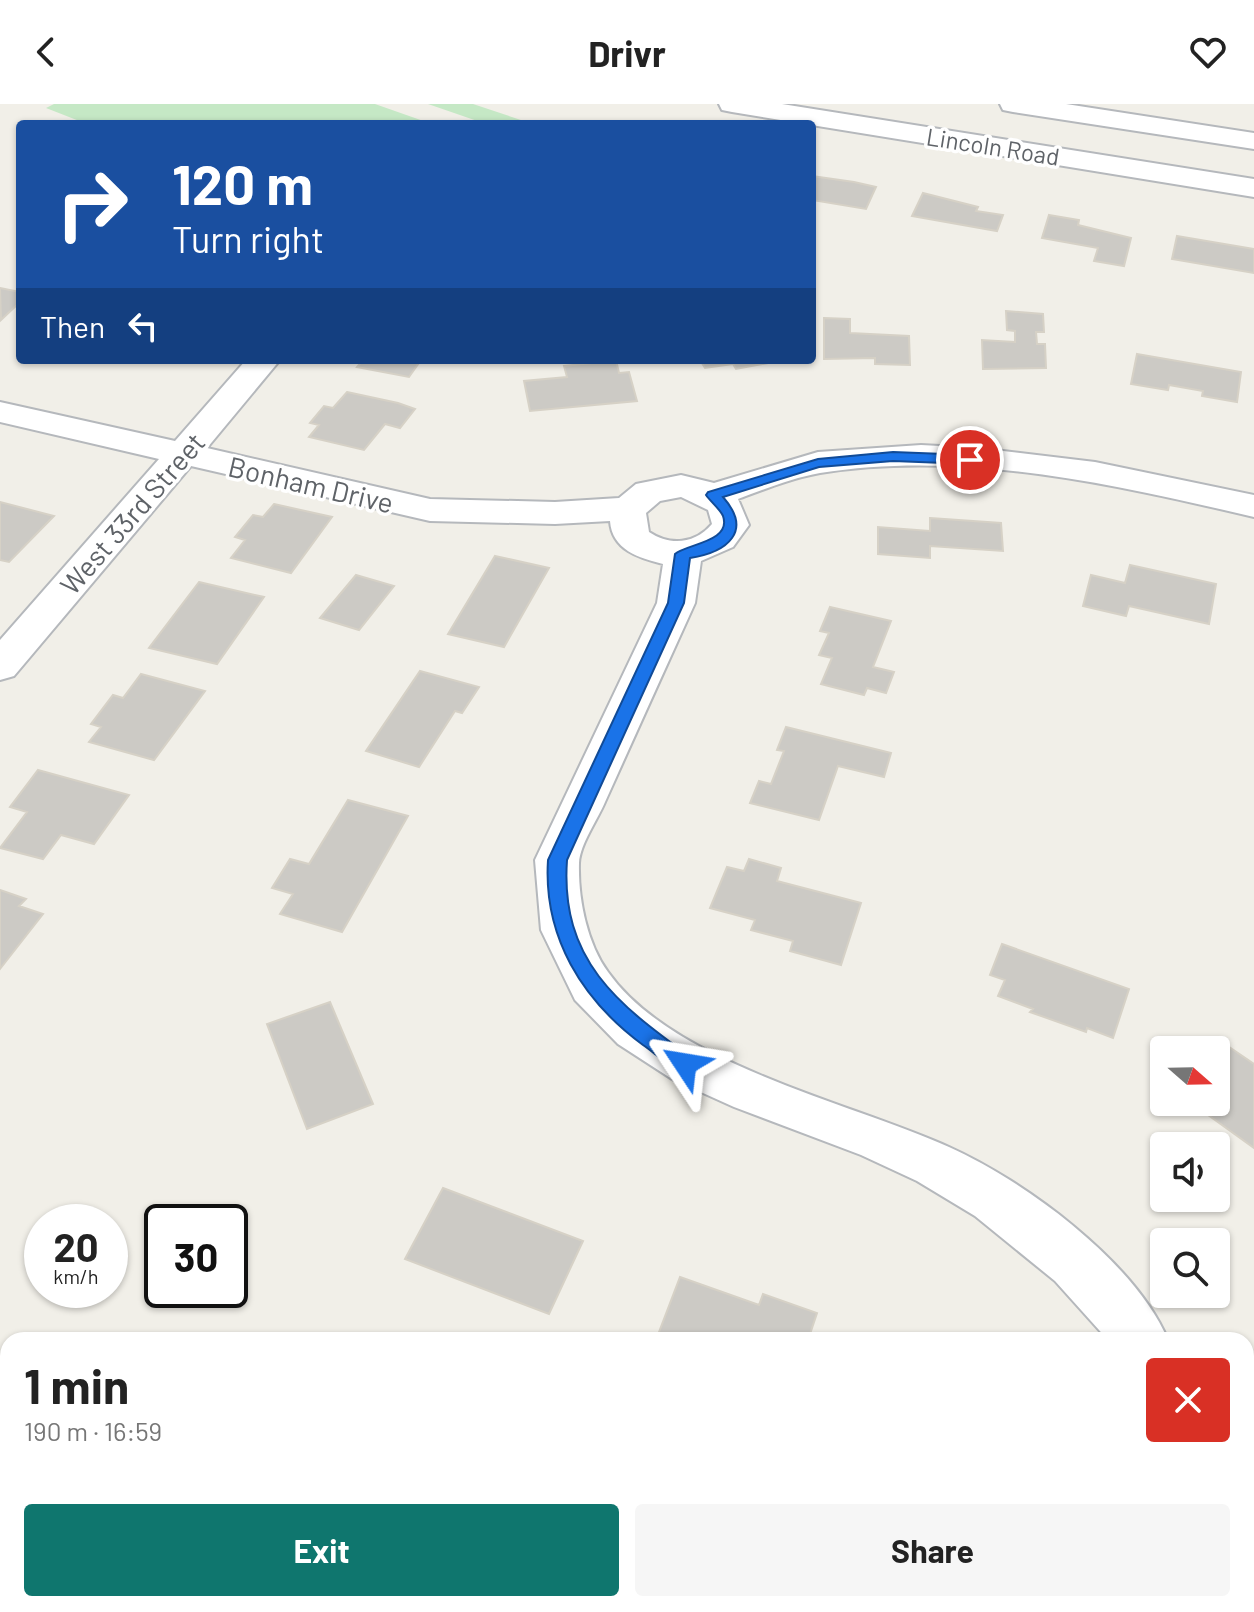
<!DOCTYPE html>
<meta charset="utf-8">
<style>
:root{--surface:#fff;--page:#f6f6f6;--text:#222;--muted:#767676;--accent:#0f766e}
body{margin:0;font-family:Barlow,sans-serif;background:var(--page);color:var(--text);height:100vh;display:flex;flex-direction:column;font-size:30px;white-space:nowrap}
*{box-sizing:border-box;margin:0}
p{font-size:26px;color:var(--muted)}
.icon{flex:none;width:44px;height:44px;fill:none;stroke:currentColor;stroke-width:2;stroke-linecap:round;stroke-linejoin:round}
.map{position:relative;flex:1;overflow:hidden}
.sheet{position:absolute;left:0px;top:1228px;width:1254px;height:280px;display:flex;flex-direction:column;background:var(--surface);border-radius:24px 24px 0 0;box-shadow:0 2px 6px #0004}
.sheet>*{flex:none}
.guide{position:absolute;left:16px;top:16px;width:800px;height:244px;border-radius:8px;box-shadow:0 2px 6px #0004;background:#1a4fa0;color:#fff;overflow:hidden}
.needle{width:52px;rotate:110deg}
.controls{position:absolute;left:1150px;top:932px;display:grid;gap:16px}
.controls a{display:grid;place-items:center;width:80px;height:80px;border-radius:8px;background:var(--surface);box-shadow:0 2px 6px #0004;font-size:40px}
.speed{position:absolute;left:24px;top:1100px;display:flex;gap:16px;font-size:40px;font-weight:700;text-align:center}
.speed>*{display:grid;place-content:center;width:104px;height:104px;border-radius:50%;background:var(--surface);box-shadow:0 2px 6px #0004;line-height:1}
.speed small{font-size:20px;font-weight:400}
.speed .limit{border:4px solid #111;border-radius:12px;background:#fff;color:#111}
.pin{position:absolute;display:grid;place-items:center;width:68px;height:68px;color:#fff;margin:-34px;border:4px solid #fff;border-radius:50%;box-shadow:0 2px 8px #0007}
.me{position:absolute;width:88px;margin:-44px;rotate:303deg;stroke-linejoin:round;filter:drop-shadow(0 0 6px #0008)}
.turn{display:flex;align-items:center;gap:28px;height:168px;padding:0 24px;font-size:36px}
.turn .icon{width:104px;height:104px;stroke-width:2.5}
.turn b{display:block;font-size:56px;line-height:68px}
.then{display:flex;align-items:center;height:76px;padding:0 24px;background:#0003;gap:16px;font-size:30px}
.round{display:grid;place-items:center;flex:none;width:84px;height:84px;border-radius:8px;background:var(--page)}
.head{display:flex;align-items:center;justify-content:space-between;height:136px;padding:0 24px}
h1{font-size:48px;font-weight:700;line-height:60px}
.action{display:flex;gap:16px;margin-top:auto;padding:16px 24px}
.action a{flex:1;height:92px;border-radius:8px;background:var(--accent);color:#fff;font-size:32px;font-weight:700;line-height:92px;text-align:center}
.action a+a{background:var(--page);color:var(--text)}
header{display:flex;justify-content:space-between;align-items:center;height:104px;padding:0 24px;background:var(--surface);font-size:36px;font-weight:700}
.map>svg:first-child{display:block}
.green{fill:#c5e8c5}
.building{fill:#cccac5;stroke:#d6d1c6;stroke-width:2}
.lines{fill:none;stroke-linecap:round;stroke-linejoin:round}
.street-casing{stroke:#b5b8bc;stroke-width:4}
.street{fill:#fff;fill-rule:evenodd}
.route{fill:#1a73e8;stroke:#114b97;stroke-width:2}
.labels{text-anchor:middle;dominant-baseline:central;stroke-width:7;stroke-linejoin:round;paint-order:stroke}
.far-street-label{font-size:24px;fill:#5f6368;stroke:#fff}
.street-label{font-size:28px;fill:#5f6368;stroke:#fff}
</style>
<header><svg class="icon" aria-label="back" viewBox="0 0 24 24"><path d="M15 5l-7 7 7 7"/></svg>Drivr<svg class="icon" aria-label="heart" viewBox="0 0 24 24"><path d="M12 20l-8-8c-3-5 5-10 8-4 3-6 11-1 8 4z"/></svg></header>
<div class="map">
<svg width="1254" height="1508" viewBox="0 0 1254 1508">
<rect width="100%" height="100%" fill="#f1efe8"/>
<path class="green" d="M54,0H375L432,20H87L46,4Z
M428,0H473L533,20H486Z"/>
<path class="building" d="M812,72L854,78L876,83L866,105L812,96Z
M923,89L978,103L976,107L1003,111L997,127L912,112Z
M1049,111L1079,116L1078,121L1131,134L1124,162L1094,157L1098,144L1042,134Z
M1177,132L1254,145V169L1172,155Z
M0,184L20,188V198L1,216Z
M1006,207L1043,210L1044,228H1036L1037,240H1045L1046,264L983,265L982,236L1015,238V227L1007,226Z
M824,214L850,215V229L909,232L910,261L875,260V254L824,255Z
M1137,250L1241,268L1237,298L1202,292L1203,287L1169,281L1168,286L1131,280Z
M363,256H421L409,273L357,263Z
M593,256H616L619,269L629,268L637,297L530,307L524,277L567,273L564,262L594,259Z
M700,256H766L768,259L736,265L733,260L705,264Z
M347,288L398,299L415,305L400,324L385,320L364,346L309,333L319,321L310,319L324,302L333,304Z
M0,398L54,412L9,458L0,456Z
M274,400L332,413L291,469L231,454L245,436L235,433L253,411L263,413Z
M930,414L1001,419L1003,447L930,442V454L878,450V423L930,427Z
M495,452L549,464L504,543L448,530Z
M1130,461L1216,480L1209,520L1129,502L1126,512L1083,502L1091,471L1125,479Z
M356,471L394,482L359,526L320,514Z
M199,478L264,493L217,560L149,544Z
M830,503L891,517L873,563L894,568L886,589L867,584L864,591L821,580L832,554L819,551L829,529L820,527Z
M420,567L479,583L462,609L455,607L419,663L366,647Z
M141,570L205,587L154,656L89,638L101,623L91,620L113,591L123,594Z
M786,623L891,649L884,673L838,662L819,716L750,699L759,677L771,680L784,647L777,646Z
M38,666L129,691L94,740L61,731L43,755L0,744L27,708L10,703Z
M348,696L408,712L342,828L280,810L293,790L272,784L290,755L309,760Z
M749,755L781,764L777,777L861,799L841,861L790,847L793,837L751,826L755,816L710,804L727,763L744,767Z
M0,786L26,795L19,802L43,810L0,865Z
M1002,840L1129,885L1113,934L1087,924L1086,928L1030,908L1033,905L998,892L1005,876L990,871Z
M330,898L373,1000L307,1025L267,920Z
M1216,934L1254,960V1044L1190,998H1216V946H1204Z
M443,1084L583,1137L549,1210L405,1155Z
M680,1173L759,1201L763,1190L817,1209L808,1236H656Z
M0,1448L8,1452V1500H22L37,1508H0Z
M953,1500H1009L991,1508H957Z"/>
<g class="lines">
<defs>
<path id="street" d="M719,0H782L1254,75V93L732,8L722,6Z
M1000,0H1066L1254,29V45L1013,8L1003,6Z
M246,256H280L207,344L430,395L555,398L619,394L636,380L681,371L714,379L818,348L921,341L978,344L1095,358L1254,391V413C1114,380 964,346 820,369C792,374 765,385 738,395L749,421L733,443L701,457L695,499C665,565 635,631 605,698C598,715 580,740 579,759C578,795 587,839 608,868C673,960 849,998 949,1043C1025,1077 1135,1158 1168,1236H1108L1055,1177L975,1112L917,1077L861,1051L734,1003L672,975L618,940L575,896L541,826L535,756L657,499L663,460C639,454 612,446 610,417L555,420L430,417L191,362L14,572L0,576V536L159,355L0,318V298L175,337ZM681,393L708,406L712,420C695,440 670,442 649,428L646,409L660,397Z
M1246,1389L1254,1393V1471L1246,1467Z"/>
</defs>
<use href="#street" class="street-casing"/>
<use href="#street" class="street"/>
</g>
<path class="route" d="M893,348L970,351L977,356L970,360L893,357L819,363L723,393C753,427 728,448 690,454L684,499L567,756C560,856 617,900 692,954L695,960L685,969C669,963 656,950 643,941C582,896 543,833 548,756L668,499L675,450C686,440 732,438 723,412C720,405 710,397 706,391L708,388L818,355Z"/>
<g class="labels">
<g class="far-street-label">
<text transform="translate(993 42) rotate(9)">Lincoln Road</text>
</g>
<g class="street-label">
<text transform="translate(311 380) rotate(13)">Bonham Drive</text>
<text transform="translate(132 409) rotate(-49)">West 33rd Street</text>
</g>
</g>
</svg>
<div class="controls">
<a><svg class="needle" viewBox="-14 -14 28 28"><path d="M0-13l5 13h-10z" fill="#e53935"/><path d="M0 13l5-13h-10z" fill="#767676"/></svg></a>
<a><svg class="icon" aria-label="sound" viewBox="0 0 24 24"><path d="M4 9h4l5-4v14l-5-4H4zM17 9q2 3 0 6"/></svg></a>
<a><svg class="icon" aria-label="search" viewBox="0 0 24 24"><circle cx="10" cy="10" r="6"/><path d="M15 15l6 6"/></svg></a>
</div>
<div class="speed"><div>20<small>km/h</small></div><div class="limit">30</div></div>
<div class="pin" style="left:970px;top:356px;background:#d93025"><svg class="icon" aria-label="arrive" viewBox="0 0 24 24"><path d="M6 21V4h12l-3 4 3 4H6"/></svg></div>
<svg class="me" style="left:685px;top:960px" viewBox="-20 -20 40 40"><path d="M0-17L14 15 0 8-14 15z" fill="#1a73e8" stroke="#fff" stroke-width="4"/></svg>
<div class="guide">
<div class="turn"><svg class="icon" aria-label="right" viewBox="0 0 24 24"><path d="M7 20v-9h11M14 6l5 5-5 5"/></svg><div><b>120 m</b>Turn right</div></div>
<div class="then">Then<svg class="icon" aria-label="left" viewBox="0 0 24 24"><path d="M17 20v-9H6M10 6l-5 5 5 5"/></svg></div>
</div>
<section class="sheet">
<div class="head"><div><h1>1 min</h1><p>190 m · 16:59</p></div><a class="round" style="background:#d93025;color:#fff"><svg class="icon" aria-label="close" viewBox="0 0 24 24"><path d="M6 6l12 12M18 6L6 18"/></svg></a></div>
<div class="action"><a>Exit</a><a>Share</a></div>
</section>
</div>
